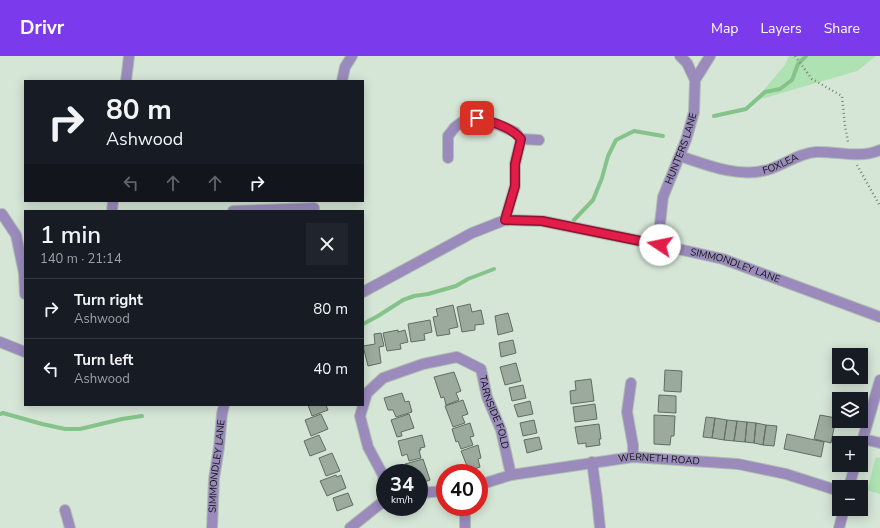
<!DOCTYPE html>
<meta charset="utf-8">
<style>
:root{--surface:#171b24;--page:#20242c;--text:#f1f3f6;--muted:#9ea1a6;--line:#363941;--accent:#7c3aed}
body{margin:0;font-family:"Nunito Sans",sans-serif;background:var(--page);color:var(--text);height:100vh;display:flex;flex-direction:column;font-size:15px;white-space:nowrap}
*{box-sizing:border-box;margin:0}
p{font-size:13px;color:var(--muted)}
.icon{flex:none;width:22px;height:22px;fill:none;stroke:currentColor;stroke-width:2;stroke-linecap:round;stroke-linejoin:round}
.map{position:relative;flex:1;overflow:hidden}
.drawer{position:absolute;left:24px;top:154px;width:340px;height:196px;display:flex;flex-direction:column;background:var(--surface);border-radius:0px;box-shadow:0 2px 10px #0003}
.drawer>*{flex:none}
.banner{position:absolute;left:24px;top:24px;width:340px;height:122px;border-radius:0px;box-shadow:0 2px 10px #0003;background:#171b24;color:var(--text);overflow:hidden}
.buttons{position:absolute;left:832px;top:292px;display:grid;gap:8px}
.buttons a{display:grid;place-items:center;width:36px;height:36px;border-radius:0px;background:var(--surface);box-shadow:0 2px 10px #0003;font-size:20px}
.speed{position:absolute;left:376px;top:408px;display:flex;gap:8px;font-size:20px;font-weight:700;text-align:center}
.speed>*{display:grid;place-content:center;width:52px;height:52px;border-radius:50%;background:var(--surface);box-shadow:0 2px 10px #0003;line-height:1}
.speed small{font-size:10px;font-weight:400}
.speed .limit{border:6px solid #d22;background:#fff;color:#111}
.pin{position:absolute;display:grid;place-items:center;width:34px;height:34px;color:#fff;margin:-17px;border-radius:8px;box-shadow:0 2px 6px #0006}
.me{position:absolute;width:44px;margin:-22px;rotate:281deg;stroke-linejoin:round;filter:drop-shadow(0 0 3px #0008)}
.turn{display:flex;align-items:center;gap:14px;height:84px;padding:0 16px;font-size:18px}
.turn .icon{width:52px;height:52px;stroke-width:2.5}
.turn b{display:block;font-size:28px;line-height:34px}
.lanes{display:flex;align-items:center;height:38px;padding:0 16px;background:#0003;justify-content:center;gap:20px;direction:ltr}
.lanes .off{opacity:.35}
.round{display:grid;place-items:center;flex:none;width:42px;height:42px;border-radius:0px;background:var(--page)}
.head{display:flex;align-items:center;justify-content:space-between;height:68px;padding:0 16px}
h1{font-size:24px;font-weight:600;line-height:30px}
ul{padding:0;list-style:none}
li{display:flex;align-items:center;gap:12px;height:60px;padding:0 16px;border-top:1px solid var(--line)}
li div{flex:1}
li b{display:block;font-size:15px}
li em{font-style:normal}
header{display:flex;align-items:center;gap:24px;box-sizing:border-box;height:56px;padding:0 20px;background:var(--accent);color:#fff}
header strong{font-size:19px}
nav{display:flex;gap:22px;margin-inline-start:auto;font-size:14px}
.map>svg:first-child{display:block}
.green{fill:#aee2b2}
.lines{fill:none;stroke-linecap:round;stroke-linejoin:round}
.stream{stroke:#86c38b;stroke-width:4}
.building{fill:#9baa9c;stroke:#5f6e60}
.minor-casing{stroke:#b1bfb2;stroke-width:12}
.path{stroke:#7a857a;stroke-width:2.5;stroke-dasharray:1 3;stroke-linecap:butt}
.minor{stroke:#9a8bbc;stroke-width:10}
.route-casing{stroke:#92132f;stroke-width:10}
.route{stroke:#e11d48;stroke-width:7}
.labels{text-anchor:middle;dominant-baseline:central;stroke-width:4;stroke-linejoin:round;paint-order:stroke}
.street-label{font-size:10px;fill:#0e140e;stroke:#fff}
</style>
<header>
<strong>Drivr</strong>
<nav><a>Map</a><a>Layers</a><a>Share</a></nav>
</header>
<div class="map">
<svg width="880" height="472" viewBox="0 0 880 472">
<rect width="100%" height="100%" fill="#d5e5d6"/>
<path class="green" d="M789,0H876L857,15L754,45L785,9Z
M876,401L880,402V438L867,434Z"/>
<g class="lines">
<path class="stream" d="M714,60L746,53L765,36L780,33L792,24L798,8L806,0
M574,164L593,144L602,122L608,100L616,84L634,75L663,80
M363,268L378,260L403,244L414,240L428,238L456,230L468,223L494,213
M0,358L3,357L42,368L65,373H80L122,363L142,360"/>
</g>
<path class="building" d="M470,248L472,256L481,254L484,268L475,269V274L462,276L457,251Z
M453,249L458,271L449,273L450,278L437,280L433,261L438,260L436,253Z
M508,257L513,275L498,279L495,260Z
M430,264L432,276L424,278L425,284L411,286L408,268Z
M398,274V276L405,274L408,286L400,288L401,293L387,295L383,277Z
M381,277L384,290L379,291L381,307L368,310L363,290L375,288L374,278Z
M513,284L516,297L501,301L499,287Z
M516,307L521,325L505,329L500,311Z
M665,314L682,315L681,336L664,335Z
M454,316L461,335L456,337L459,344L446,349L444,341L441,342L434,321Z
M591,323L594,345L571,348L570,335L576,334L575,325Z
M523,329L526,342L512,345L509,332Z
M402,337L405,346L409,345L412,356L396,361L393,354H388L384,342Z
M659,339L676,340V357L658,356Z
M463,344L468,358L462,360L465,367L453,371L445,350Z
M530,345L533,358L518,361L514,349Z
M595,348L597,363L575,366L573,351Z
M308,349H326L328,354L312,360Z
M321,358L328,373L311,380L305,364Z
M409,358L414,372L401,376L402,380L397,381L391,364Z
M654,359L675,360L674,380H671L670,389L654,388Z
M820,359L836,362L831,387L814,383Z
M706,361L715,362L712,382L703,381Z
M715,362L727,364L724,384L712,382Z
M534,364L537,377L523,380L520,367Z
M727,364L737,365L734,385L724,384Z
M737,365L747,366L745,386L734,385Z
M747,366L756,367L754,387L745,386Z
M470,367L474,380L470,381L473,389L461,393L458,385L456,386L452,373Z
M756,367L766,369L763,389L754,387Z
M599,368L601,383H599L600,389L586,391V387L578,388L575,371Z
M766,369L777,370L774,390L763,389Z
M787,378L824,386L821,401L784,393Z
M319,379L326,394L310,400L304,385Z
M422,379L425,391L420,392L421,394H419L421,402L409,405L407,398L402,400L398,385Z
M539,381L542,393L527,397L524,384Z
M478,389L481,402L478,403L480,411L469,415L461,395Z
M332,397L340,415L326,420L319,402Z
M423,403L430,424L419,428V417H407L405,408Z
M336,419L337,421L341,419L346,432L327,440L320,425Z
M348,437L353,449L337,455L333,442Z"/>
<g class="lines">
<defs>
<g id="minor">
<path d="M695,24L710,0"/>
<path d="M126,25L129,0"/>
<path d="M342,25L345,11L352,0"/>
<path d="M521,83L539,84"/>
<path id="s1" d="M680,100C707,109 738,122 767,114C784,109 799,97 816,96C837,95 860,103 880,94"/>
<path d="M448,102V80L455,71L466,63L477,62L489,65L515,76L521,83L515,108V130L505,164"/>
<path d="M112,155L113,145"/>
<path d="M233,155L314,152"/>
<path d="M2,158L16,179L24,217L25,238"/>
<path id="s2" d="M660,189V168L663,141L686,84L694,56L695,24L687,7L680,0"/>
<path id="s3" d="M363,236L472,177L505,164L542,165L660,189L723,203L880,261"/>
<path d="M0,286L25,296"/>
<path d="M631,327L627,356L633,389V401"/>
<path d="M863,383L880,387"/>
<path d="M861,389L880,324"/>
<path d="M592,406L597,443L600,472"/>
<path id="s4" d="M479,429L511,419L633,401L738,408L786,418L839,435"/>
<path d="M849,431L855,409"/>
<path d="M419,437L445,435"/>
<path id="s5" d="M385,441L383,419L368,391L360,360L367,337L383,322L423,308L457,301L481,313L487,341L501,374L511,419"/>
<path d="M465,451V472"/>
<path d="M65,454L70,472"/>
<path id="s6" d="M212,472L214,423L219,391L222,358L224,349"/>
<path d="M350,472L385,444"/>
<path d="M839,472L844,453"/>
</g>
</defs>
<use href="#minor" class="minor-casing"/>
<path class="path" d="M795,0L812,23L842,40L845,70L848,86
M857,109L880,150"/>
<use href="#minor" class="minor"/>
</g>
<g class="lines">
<defs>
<path id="route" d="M477,62C493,66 511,71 521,83L515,108V130L505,164L542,165L660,189"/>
</defs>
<use href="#route" class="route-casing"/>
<use href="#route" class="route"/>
</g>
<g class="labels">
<g class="street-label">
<text stroke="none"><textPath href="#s2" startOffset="100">HUNTERS LANE</textPath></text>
<text stroke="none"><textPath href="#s1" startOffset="104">FOXLEA</textPath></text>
<text stroke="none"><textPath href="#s3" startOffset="395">SIMMONDLEY LANE</textPath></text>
<text stroke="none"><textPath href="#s5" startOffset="281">TARNSIDE FOLD</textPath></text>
<text stroke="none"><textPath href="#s4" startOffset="183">WERNETH ROAD</textPath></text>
<text stroke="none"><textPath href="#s6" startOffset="62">SIMMONDLEY LANE</textPath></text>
</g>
</g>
</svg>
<div class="buttons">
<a><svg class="icon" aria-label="search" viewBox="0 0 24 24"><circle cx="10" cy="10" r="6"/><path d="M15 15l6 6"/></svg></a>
<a><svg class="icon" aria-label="layers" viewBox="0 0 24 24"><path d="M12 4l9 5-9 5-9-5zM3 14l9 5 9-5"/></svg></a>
<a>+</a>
<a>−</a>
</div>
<div class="speed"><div>34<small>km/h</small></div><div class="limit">40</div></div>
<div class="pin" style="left:477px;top:62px;background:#d93025"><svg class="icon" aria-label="arrive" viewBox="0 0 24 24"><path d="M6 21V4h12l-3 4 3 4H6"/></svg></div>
<svg class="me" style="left:660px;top:189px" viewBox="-20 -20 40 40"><circle r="19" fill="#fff"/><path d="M0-13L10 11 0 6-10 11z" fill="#e11d48"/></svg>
<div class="banner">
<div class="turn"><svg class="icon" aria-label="right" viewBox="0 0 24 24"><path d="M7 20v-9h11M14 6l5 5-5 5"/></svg><div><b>80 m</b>Ashwood</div></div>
<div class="lanes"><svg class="icon off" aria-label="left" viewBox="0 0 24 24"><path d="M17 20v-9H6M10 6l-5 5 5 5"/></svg><svg class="icon off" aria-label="ahead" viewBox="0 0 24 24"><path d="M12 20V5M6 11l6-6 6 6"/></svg><svg class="icon off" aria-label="ahead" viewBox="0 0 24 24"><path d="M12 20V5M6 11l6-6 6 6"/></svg><svg class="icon" aria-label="right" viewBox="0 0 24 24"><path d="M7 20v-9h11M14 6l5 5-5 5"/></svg></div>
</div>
<section class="drawer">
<div class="head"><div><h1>1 min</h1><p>140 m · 21:14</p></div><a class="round"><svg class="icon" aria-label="close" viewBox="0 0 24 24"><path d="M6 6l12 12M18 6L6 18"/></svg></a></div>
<ul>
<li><svg class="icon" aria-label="right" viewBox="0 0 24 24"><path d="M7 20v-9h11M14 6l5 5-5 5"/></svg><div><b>Turn right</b><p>Ashwood</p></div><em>80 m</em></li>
<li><svg class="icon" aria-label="left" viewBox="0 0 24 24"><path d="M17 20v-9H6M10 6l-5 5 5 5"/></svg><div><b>Turn left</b><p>Ashwood</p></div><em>40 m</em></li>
</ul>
</section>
</div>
